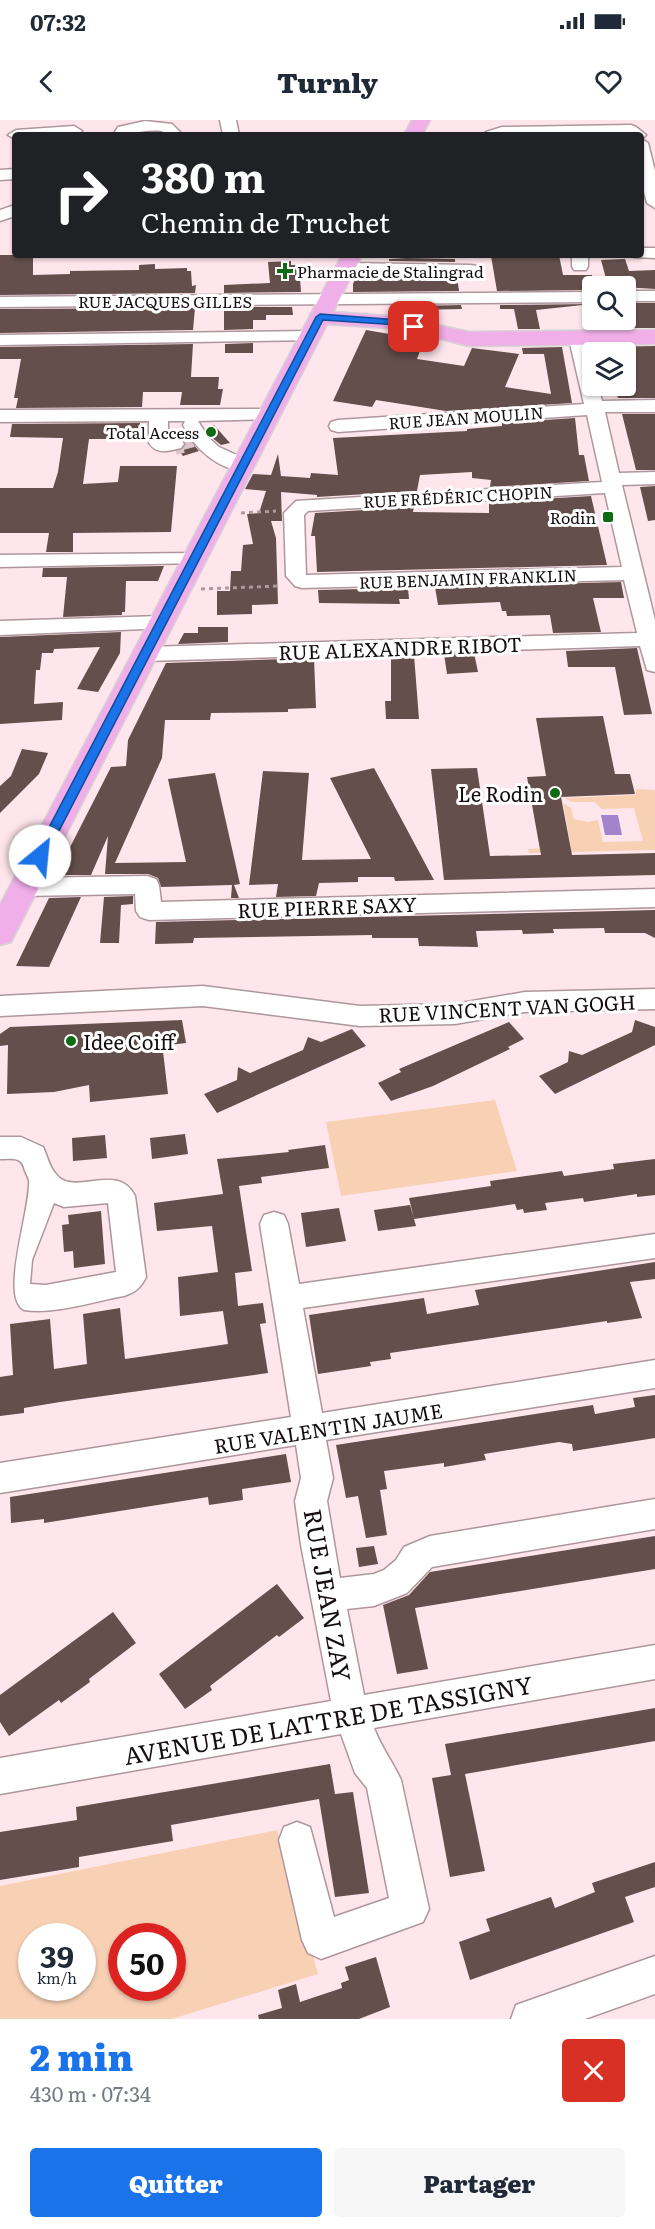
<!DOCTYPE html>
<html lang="fr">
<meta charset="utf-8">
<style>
:root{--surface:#fff;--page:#f6f6f7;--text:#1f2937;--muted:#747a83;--accent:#1a73e8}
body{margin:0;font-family:Literata,serif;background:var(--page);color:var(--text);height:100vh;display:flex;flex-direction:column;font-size:22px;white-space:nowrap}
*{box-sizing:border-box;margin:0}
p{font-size:20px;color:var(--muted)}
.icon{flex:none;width:33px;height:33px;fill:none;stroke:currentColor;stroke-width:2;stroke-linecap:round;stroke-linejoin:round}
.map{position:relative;height:1899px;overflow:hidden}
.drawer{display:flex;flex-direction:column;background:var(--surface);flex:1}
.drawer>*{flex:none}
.top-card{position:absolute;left:12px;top:12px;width:632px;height:126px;border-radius:6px;box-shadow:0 2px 4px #0004;background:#202124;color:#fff;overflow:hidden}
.buttons{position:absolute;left:582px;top:156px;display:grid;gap:12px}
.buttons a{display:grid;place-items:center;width:54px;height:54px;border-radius:6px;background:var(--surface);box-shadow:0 2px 4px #0004;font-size:30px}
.speed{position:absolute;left:18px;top:1803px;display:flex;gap:12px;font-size:30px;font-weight:700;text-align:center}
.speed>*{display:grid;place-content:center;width:78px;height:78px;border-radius:50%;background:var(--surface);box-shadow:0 2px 4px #0004;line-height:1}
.speed small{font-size:15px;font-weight:400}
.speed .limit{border:9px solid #d22;background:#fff;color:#111}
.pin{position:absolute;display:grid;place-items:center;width:51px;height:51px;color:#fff;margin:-26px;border-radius:12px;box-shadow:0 3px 9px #0006}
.me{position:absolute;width:66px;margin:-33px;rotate:28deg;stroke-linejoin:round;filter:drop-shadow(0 0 4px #0008)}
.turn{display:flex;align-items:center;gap:21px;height:126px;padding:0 30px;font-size:27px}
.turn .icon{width:78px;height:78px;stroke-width:2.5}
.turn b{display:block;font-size:42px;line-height:51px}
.round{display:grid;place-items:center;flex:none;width:63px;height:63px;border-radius:6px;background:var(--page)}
.head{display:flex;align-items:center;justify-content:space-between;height:102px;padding:0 30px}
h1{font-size:36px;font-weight:800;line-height:45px;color:var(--accent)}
.cta{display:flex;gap:12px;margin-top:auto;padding:12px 30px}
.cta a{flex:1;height:69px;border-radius:6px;background:var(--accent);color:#fff;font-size:24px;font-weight:800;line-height:69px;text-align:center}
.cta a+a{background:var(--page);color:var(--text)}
.status{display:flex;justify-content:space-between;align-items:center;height:42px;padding:0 30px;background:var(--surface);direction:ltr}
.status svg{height:16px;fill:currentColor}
header{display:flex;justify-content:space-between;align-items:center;height:78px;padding:0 30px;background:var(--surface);font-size:27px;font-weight:800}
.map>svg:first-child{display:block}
.green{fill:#f8d1b5;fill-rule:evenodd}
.water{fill:#a384cc}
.building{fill:#644f4c}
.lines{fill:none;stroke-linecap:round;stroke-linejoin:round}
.minor-tunnel-far1{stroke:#dcc5cb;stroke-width:17;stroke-dasharray:17 8;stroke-linecap:butt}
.minor-tunnel{stroke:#dcc5cb;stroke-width:22;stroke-dasharray:22 10;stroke-linecap:butt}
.minor-casing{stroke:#ad969c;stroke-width:3}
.major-casing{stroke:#d5d3d4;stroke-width:3}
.path{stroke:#ac999d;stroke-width:3;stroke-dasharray:4 4;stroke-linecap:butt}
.minor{fill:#fff;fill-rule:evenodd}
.major{fill:#f1afe9;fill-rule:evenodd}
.route{fill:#1a73e8;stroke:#114b97;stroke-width:1.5}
.poi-dot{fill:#106a13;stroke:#fff;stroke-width:2}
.labels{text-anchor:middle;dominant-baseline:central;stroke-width:6;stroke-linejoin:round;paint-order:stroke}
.far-poi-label{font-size:16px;fill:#150d0f;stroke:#fff;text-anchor:end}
.far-street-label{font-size:16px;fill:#150d0f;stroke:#fff}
.street-label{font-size:20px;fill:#150d0f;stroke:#fff}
.poi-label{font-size:20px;fill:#150d0f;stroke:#fff;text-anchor:end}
.near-street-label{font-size:24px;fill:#150d0f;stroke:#fff}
</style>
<div class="status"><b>07:32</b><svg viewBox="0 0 49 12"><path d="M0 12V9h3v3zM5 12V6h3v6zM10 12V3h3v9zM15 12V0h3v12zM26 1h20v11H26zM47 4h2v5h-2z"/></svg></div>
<header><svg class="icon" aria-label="back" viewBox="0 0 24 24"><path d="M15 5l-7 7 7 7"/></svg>Turnly<svg class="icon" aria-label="heart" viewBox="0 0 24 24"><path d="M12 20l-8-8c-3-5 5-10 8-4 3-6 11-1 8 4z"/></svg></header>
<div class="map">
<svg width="655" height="1899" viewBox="0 0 655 1899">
<rect width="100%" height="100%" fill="#ffe6ec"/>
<path class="green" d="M636,669L655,670V730L529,733L528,729L554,728V722L570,721L563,683L571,688L574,699L588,702L598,700L603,722L643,721L634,688L602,689L594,682H572L565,678L636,675Z
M495,980L517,1051L341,1076L326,1002Z
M277,1710L318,1854L172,1899H0V1766ZM32,1816H82V1868H32ZM122,1816H172V1868H122Z"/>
<path class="water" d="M601,695H618L622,715H605Z"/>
<path class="building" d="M0,135H33V155L70,154V151L139,150V145L155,144V149L187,148V151H191L192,166L196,165L195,173L0,175Z
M559,135L563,155H592V170L497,171L491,136Z
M407,138L455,139V142L389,141V139Z
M625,139L629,151L655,150V169L608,166L601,140Z
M291,141V145H299L301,172L224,173V165L270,163L268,142Z
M357,155L457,157L459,171L353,172V164Z
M626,183H655V208H598L597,205H631Z
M592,184L536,190L540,209H518L514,189H500V185Z
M461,185L462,189L414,190V186Z
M224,187H292L293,195H266V200H253V209L224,210Z
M195,188L193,210L0,213V189Z
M366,210L424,220L417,239L464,246L472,228L519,234L505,267L551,274L544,234H523L522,228L562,227L572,283L446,291L376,280L372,287L333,281Z
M253,223V233H225V224Z
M193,224L191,257H219L218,269H223L220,285H180L182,272H143L142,287L16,288L18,278H14L21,239H0V227Z
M655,226V278H618L614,266H626V232H605L603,227Z
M622,294H655V350H636Z
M575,298L579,335H584L589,361L490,367L491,360L472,358V352L420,355L417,371L317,377V375L281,372L282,401H271L276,418L278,484L252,485V494L217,495V471H230L231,451H241L243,425L253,424L247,394L259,393L266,371L245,369L253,354L271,355L278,334L281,356L310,358L311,353L338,355L333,318L467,311V309L502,306V303Z
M140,303L139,319H89L83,364L118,362L120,346H177L171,412L73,413V432H46L49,413H0V368H53L58,352L63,318L10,317L12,304Z
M214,305L230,323L221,325L210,316L205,308Z
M185,313L192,323L199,331L183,336L179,331L183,329L186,323L181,318L170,316Z
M655,366V400L648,401L640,367Z
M591,376L607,445L317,452L315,416H311L315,393L414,387L413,392L489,393V382Z
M164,446L158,461H126L125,492H122V495L63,497L67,457H42L43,448Z
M621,462L624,478H593L601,512L553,513L550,495L507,496L506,491H502L500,482L438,485L435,467Z
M408,468L409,479H399L400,484L319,483L318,470Z
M198,507H228V522L178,524L184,513H198Z
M121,512L120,533L98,572L77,569L100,527L54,529L53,533H42L40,550H36L34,584L63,582L62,600L0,604V517Z
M637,528L652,594L624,595L615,547H568L566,531Z
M474,533L478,552L447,554L444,534Z
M414,535L419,599H386L385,581H391V536Z
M314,538L316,588L288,589V592L211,593L210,600H165L162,638L115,743L186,742L168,659L215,653L240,764L234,765L239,778H231L232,765L161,767L158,758L148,754H105L108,716L91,755H61L67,741H63L111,647L126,646L128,620L166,543Z
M603,596L615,654H630L635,674L561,677L572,735L655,733V755L444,760L431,649L477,648L490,736L541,735L527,657L546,656L536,598Z
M22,629L48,633L39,654L0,693V666L11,656Z
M374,648L434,760L395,761L394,757H358V762L319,763L316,776L276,777L278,764L249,765L263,651L309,653L302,740L371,739L330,658Z
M133,776V784L121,785L119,823H100L104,777Z
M81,777L49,847L16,846L49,778Z
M655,790V818L645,813H605L604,808L553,809L554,813L523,814L522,810L476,811L478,827L419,826L418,818H372V815L194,818L193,823L155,824L156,802Z
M182,900L186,923L169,925L161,914L168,974L90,982L89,965L54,972L7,974L8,925L0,926V914L10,907Z
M635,900L655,907V925L555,974L539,956L568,942L569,931L582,935L632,912Z
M509,902L524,919L508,927L510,929L433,966L391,981L378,963L401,952L399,949Z
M352,909L366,926L217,993L204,974L237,960L238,947L250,953L303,930L308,917L321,922Z
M185,1014L188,1034L152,1039L150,1018Z
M105,1015L107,1038L73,1041L72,1018Z
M325,1025L329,1048L261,1057L262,1063L239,1066L252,1151L235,1153L238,1186L263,1183L266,1203L260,1204L268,1253L60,1282L24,1288V1293L0,1296V1257L13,1255L10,1204L50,1199L54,1249L87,1244L83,1194L120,1188L125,1239L228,1224L223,1191L180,1196L178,1157L218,1152L212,1106L157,1111L154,1083L223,1074L217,1039L289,1032L288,1030Z
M655,1039V1075L637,1077V1074L584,1082L583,1078L545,1083L547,1090L524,1093L523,1089L517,1090L515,1084L414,1099L409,1078L491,1066L490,1061L562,1051L564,1056L614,1049L613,1044Z
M410,1085L416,1106L378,1111L374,1090Z
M339,1088L346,1121L306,1127L301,1093Z
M101,1091L105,1144L74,1148L73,1131L64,1132L62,1105L69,1104L68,1095Z
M655,1142V1159L630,1162L642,1198L607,1203V1201L390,1233L391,1239L370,1242L371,1246L318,1254L309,1195L424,1178L427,1194L479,1185L475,1170Z
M655,1275V1318L573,1331L572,1324L559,1322L484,1334L486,1340L444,1347V1343L384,1351L387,1369L380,1370L387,1415L366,1418L358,1376L346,1378L336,1325L593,1285L595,1294L635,1287L633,1278Z
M286,1334L291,1362L242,1369L243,1380L209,1385L208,1377L44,1403V1399L11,1403L10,1377Z
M655,1416V1449L415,1488L428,1549L397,1554L383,1485L409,1475L430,1452Z
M374,1426L378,1444L359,1447L356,1428Z
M277,1464L304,1498L279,1517L277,1515L210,1566L212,1570L185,1589L159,1554Z
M113,1492L136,1523L89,1559L90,1562L61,1583L59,1580L9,1616L0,1602V1575Z
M655,1588V1621L465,1654L485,1751L450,1757L432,1658L451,1655L445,1624Z
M330,1644L335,1674L353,1672L369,1773L335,1777L319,1679L171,1705L173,1721L79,1737V1747L0,1760V1712L77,1700L76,1687Z
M655,1742V1767L625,1777L634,1802L470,1860L459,1822L490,1811L486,1799L551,1777L555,1788L595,1772L592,1763Z
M376,1837L390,1887L359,1899H259L258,1895L282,1888L278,1870L296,1864L300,1882L342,1868L341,1863L349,1860L345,1847Z"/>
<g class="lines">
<path class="minor-tunnel-far1" d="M176,323L199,317"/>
<path class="minor-tunnel" d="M174,324L182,322"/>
<defs>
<path id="minor" d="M220,0H236L239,15H223Z
M145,1L172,4L183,15H166L162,11C144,9 131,15 113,15L118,7Z
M631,5L636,7L646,15L642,19L648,23L655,51V88L647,83L640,57V15H483L486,12L502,7Z
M74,6L82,11L79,14L15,15V19L8,15L16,10Z
M15,49V59L0,60V50Z
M15,85V96L0,101V90Z
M640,128H655V138L634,137L633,135H640Z
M572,135H588V146L586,150H574L572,146Z
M345,143L471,145L477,146L480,150L477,154L471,155L339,152L336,148L339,144Z
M626,171H655V181H626Z
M592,172V182L0,187V177Z
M310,211L316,212L319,216L316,220L0,225V215Z
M578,214L584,215C593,230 592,249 592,266H598L602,281L655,280V292H605L619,353L655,352V364L622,365L655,500V552L647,550L640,526L146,541L138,539L135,534L138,529L146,527L637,513L624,460L302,468L295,466L286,456L284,393L296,381L602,362L587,295L338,312L331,310L329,306L331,302L338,300L584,284L569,219L572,215ZM605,373L622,447L306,455L304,395L308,391Z
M269,289L276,291L278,295L276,299L198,301L208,317L219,327L250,341L253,345L250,349C223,356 193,327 183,305L185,301H168V319L181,320L184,324L181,328C169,331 157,335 149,323V301L0,302V290Z
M194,433L201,435L204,439L201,443L0,447V435Z
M161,496L169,498L172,503L169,508L0,515V501Z
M147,756L156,759L159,765L161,782L655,769V787L149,800L140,797L136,791L135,774L23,776L14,773L11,767L14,761L23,758Z
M203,866L360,886L455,884L525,872L655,869V889L525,892L455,904L360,906L203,886L0,896V876Z
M0,1017H21L43,1027C47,1035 49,1046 55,1053C73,1079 117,1040 135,1076L146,1157C141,1168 135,1172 124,1176C95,1181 53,1195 24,1190C0,1178 29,1094 29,1064C30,1060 27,1055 25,1051C24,1047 23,1042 18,1040C13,1038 6,1039 0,1039ZM54,1083L64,1087L108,1083L116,1152L46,1165L30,1164L32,1140Z
M274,1092L284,1095L288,1104L299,1164L655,1114V1138L303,1188L322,1293L655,1240V1268L326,1320L333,1358L327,1381L340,1458L374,1454L384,1450L396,1440L404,1427L430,1416L655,1379V1409L432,1447L407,1473L374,1486L347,1489L364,1575L655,1525V1559L374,1608C381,1627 393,1642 401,1660L429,1789L423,1802L321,1839L308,1833L302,1820L279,1720L284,1707L297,1702L310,1707L334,1797L389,1778L367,1668L355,1653L341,1614L0,1674V1638L331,1581L301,1425L295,1381L301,1358L296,1325L0,1373V1343L291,1297L260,1104L264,1095Z
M655,1836V1874L585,1899H511L516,1885Z"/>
<path id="major" d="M412,0H430L422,15H404Z
M342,135H362L333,192L400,197L469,212L655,210V224L469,226L400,209L327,204L15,814L11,822L0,825V785Z"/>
</defs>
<use href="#minor" class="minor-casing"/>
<use href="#major" class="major-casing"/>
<path class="path" d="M241,393L276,391
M201,469L280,466"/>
<use href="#minor" class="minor"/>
<use href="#major" class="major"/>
</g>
<path class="route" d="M320,194L400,200L419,207L414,210L399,205L323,200L46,736L44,739H35L34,736L316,197Z"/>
<g class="poi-dot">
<path d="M282 142h6v6h6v6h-6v6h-6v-6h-6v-6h6z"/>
<circle cx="211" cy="312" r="6"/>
<rect x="602" y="391" width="12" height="12" rx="3"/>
<circle cx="555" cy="673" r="6"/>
<circle cx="71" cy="921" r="6"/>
</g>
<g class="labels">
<g class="far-poi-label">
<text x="297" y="151" text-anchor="start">Pharmacie de Stalingrad</text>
<text x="199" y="312">Total Access</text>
<text x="596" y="397">Rodin</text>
</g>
<g class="far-street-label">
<text x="165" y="181">RUE JACQUES GILLES</text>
<text transform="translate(466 297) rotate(-4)">RUE JEAN MOULIN</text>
<text transform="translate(458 376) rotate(-3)">RUE FRÉDÉRIC CHOPIN</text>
<text transform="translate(468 458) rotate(-2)">RUE BENJAMIN FRANKLIN</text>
</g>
<g class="street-label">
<text transform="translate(400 527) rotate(-2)">RUE ALEXANDRE RIBOT</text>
<text transform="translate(327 786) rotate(-2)">RUE PIERRE SAXY</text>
<text transform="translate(507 887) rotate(-3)">RUE VINCENT VAN GOGH</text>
<text transform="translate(328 1307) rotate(-9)">RUE VALENTIN JAUME</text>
</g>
<g class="poi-label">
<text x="543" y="673">Le Rodin</text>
<text x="83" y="921" text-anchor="start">Idee Coiff</text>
</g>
<g class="near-street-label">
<text transform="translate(329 1475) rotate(80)">RUE JEAN ZAY</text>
<text transform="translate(328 1599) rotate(-10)">AVENUE DE LATTRE DE TASSIGNY</text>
</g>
</g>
</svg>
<div class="buttons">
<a><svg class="icon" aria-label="search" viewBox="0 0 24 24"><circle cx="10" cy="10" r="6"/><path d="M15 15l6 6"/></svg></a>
<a><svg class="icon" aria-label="layers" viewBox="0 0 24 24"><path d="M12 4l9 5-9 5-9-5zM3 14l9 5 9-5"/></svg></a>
</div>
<div class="speed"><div>39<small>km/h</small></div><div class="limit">50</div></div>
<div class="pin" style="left:414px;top:207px;background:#d93025"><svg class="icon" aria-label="arrive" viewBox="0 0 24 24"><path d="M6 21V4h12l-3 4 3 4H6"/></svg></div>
<svg class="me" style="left:40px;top:736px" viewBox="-20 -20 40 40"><circle r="19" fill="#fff"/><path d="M0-13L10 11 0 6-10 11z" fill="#1a73e8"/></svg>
<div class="top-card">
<div class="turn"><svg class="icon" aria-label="right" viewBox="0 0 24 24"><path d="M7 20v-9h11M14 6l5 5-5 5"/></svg><div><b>380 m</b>Chemin de Truchet</div></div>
</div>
</div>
<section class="drawer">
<div class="head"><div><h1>2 min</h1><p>430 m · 07:34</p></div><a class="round" style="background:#d93025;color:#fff"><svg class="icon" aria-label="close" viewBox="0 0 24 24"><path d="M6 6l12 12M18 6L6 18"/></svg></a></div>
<div class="cta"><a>Quitter</a><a>Partager</a></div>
</section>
